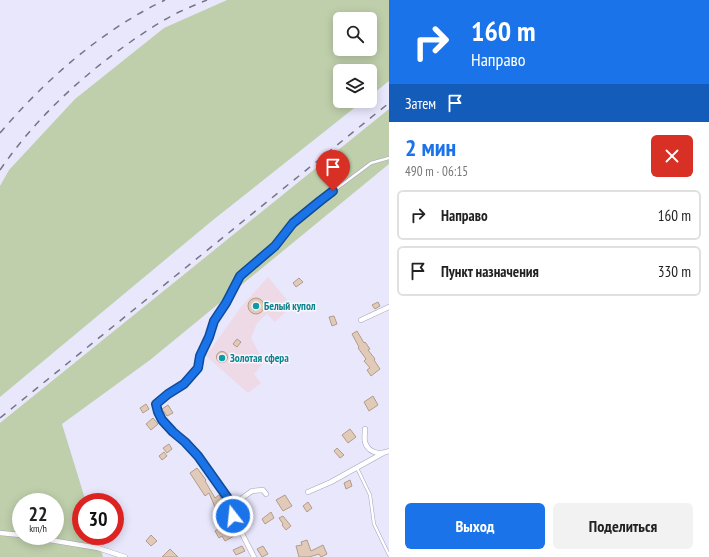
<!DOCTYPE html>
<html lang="ru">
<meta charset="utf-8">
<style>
:root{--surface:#fff;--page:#f2f2f2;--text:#222;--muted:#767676;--line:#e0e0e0;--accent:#1a73e8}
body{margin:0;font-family:"PT Sans Narrow",sans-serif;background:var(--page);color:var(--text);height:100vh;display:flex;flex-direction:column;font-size:15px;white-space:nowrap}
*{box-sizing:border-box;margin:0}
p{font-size:13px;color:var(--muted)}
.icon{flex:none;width:22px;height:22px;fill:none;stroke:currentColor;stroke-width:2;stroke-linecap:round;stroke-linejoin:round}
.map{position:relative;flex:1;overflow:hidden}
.sheet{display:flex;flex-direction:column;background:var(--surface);width:320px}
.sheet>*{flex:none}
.top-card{background:#1a73e8;color:#fff;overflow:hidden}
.buttons{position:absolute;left:333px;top:12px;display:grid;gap:8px}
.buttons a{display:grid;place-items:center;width:44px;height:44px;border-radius:6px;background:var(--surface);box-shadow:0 2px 10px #0003;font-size:20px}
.speed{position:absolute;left:12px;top:493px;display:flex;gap:8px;font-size:20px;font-weight:700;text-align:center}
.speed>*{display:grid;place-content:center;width:52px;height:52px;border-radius:50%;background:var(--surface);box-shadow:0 2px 10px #0003;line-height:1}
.speed small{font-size:10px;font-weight:400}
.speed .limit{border:6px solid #d22;background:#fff;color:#111}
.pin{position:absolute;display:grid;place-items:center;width:34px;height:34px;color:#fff;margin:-41px -17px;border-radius:50% 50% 50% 0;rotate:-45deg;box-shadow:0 0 4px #0007}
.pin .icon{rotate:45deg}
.me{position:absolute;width:44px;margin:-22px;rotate:344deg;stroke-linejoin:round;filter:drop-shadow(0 0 3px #0008)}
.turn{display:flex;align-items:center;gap:14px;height:84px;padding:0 16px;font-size:18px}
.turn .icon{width:52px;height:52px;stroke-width:2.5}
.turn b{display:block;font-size:28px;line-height:34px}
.then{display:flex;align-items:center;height:38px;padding:0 16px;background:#0003;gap:8px;font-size:15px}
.round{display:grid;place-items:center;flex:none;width:42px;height:42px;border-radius:6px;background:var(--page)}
.headline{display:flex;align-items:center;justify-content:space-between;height:68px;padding:0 16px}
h1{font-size:24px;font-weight:600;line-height:30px;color:var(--accent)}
.cta{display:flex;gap:8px;margin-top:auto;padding:8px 16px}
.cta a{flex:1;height:46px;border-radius:6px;background:var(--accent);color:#fff;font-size:16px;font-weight:600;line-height:46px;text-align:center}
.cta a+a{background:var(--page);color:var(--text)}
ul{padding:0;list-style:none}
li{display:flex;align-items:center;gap:12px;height:50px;margin:0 8px 6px;padding:0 8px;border:2px solid var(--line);border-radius:6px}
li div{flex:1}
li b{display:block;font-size:15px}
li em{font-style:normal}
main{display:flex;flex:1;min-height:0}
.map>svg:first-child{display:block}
.commercial{fill:#eed9e6}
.green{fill:#bfcfab;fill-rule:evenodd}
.building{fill:#e2cab9;stroke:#b29b8a}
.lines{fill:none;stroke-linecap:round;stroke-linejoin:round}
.lane-casing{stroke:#a7a3bd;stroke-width:3.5}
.street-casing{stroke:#a7a3bd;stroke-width:5.5}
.lane{stroke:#fff;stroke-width:2.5}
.street{stroke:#fff;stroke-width:4.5}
.rail{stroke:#777584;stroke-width:1.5;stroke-dasharray:7 7;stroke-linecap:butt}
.route-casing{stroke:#114b97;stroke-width:10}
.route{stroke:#1a73e8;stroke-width:7}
.culture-dot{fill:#0f9aa8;stroke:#f7f6fc;stroke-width:1.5}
.labels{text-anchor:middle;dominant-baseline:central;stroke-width:3;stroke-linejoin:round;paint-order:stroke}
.culture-label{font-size:11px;font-weight:bold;fill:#0d838f;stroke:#f7f6fc;text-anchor:start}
</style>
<main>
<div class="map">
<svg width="389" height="557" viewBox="0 0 389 557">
<rect width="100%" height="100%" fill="#e9e7fc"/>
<path class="commercial" d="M268,277L292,306L275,322L267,314L257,323L251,338L264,362L254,374L261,383L248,393L206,356L241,307Z"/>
<path class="green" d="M227,0H389V81L370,96V71H340V101H363L213,220L0,397V186L9,170L75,99L164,28ZM340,19H370V49H340Z
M389,109V164L150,360L62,424L86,502H81V536H97L103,557H0V423ZM21,502H55V536H21Z"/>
<path class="building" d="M299,278L303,282L296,287L293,283Z
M248 306a8 8 0 1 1 16 0a8 8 0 1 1-16 0Z
M378,302L380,306L375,309L372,305Z
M334,316L337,324L332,326L329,317Z
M357,331L364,343L365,342L370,349L368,350L375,359L374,360L380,369L371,376L367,370L370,368L364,361L366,359L358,348L359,347L352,334Z
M237,339L241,342L237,347L233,344Z
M216.5 357a5.5 5.5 0 1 1 11 0a5.5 5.5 0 1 1-11 0Z
M373,396L378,405L369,411L364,402Z
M146,404L149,409L143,413L140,408Z
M168,405L173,413L167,416L162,409Z
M153,418L158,424L151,430L146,424Z
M350,429L356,437L348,443L342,435Z
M169,444L172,449L167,453L163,448Z
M337,448L344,455L340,458L334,451Z
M164,452L167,456L162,460L159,456Z
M197,468L206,480L205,481L215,498L219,495L223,502L215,507L209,493L205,496L190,473Z
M350,480L352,486L346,489L344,483Z
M285,495L292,506L283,511L276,500Z
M308,502L312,508L307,512L303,506Z
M271,512L274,518L265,524L262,519Z
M283,516L291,526L286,530L282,525L283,524L279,518Z
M226,524L231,532L234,531L236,535L225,541L222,536L219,538L215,531Z
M151,535L157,541L151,546L146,541Z
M93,536H109L101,544Z
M307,540L311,551L323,545L327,554L321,557L319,554L309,557H299L296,546L302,545L301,542Z
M242,546L245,551L236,555L233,550Z
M263,546L268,554L262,557L257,549Z
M170,549L178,557H162Z"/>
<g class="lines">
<defs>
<path id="lane" d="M209,337L214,321L227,303L236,282L240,276L275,246L293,223L320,201L371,163L389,158
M357,468L370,495L374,524L389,555"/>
<path id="street" d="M361,320L389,307
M209,337L200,356L198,368L184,384L168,394L156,404L158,412L162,420L173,432L185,442L198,456L232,504L233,516L254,557
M365,429C365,433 364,438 365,442C368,453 380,455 389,451
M308,492L331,482L385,452
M232,504L238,501L252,491L263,490L266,494
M0,533L21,535
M26,536L98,548L125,557"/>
</defs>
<use href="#lane" class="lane-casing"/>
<use href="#street" class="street-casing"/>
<use href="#lane" class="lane"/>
<use href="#street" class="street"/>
<path class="rail" d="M0,133C45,80 102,30 165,0
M0,170C33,122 75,82 122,48C140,35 159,22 179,12C188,8 197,4 207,0
M0,418L389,103"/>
</g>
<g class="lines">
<defs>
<path id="route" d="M233,516L232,504L198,456L185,442L173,432L162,420L158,412L156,404L168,394L184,384L198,368L200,356L209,337L214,321L226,303L240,276L275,246L293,223L320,201L333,191"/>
</defs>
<use href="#route" class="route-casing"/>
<use href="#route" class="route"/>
</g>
<g class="culture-dot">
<circle cx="256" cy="306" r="4"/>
<circle cx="222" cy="358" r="4"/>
</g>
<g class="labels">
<g class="culture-label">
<text x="264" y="306">Белый купол</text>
<text x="230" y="358">Золотая сфера</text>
</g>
</g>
</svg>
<div class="buttons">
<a><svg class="icon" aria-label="search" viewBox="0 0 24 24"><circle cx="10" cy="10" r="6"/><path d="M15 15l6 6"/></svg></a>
<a><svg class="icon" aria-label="layers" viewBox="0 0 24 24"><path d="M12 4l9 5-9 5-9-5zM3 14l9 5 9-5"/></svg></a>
</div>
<div class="speed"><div>22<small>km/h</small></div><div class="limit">30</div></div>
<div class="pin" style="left:333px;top:191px;background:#d93025"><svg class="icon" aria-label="arrive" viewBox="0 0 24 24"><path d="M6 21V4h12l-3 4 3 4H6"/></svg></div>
<svg class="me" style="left:233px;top:516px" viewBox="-20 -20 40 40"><circle r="17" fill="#1a73e8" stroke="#fff" stroke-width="3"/><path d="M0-11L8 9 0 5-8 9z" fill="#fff"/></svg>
</div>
<section class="sheet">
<div class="top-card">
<div class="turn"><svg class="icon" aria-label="right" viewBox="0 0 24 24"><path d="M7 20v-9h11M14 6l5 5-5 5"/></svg><div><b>160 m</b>Направо</div></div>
<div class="then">Затем<svg class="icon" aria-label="arrive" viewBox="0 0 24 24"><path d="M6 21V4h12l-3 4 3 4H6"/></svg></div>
</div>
<div class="headline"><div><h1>2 мин</h1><p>490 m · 06:15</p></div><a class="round" style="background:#d93025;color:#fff"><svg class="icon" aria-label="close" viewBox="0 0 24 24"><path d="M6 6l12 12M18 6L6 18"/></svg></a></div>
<ul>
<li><svg class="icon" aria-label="right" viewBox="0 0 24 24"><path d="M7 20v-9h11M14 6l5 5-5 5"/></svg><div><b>Направо</b></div><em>160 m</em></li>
<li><svg class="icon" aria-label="arrive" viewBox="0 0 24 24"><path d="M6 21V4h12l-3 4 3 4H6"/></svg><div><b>Пункт назначения</b></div><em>330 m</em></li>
</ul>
<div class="cta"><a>Выход</a><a>Поделиться</a></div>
</section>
</main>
